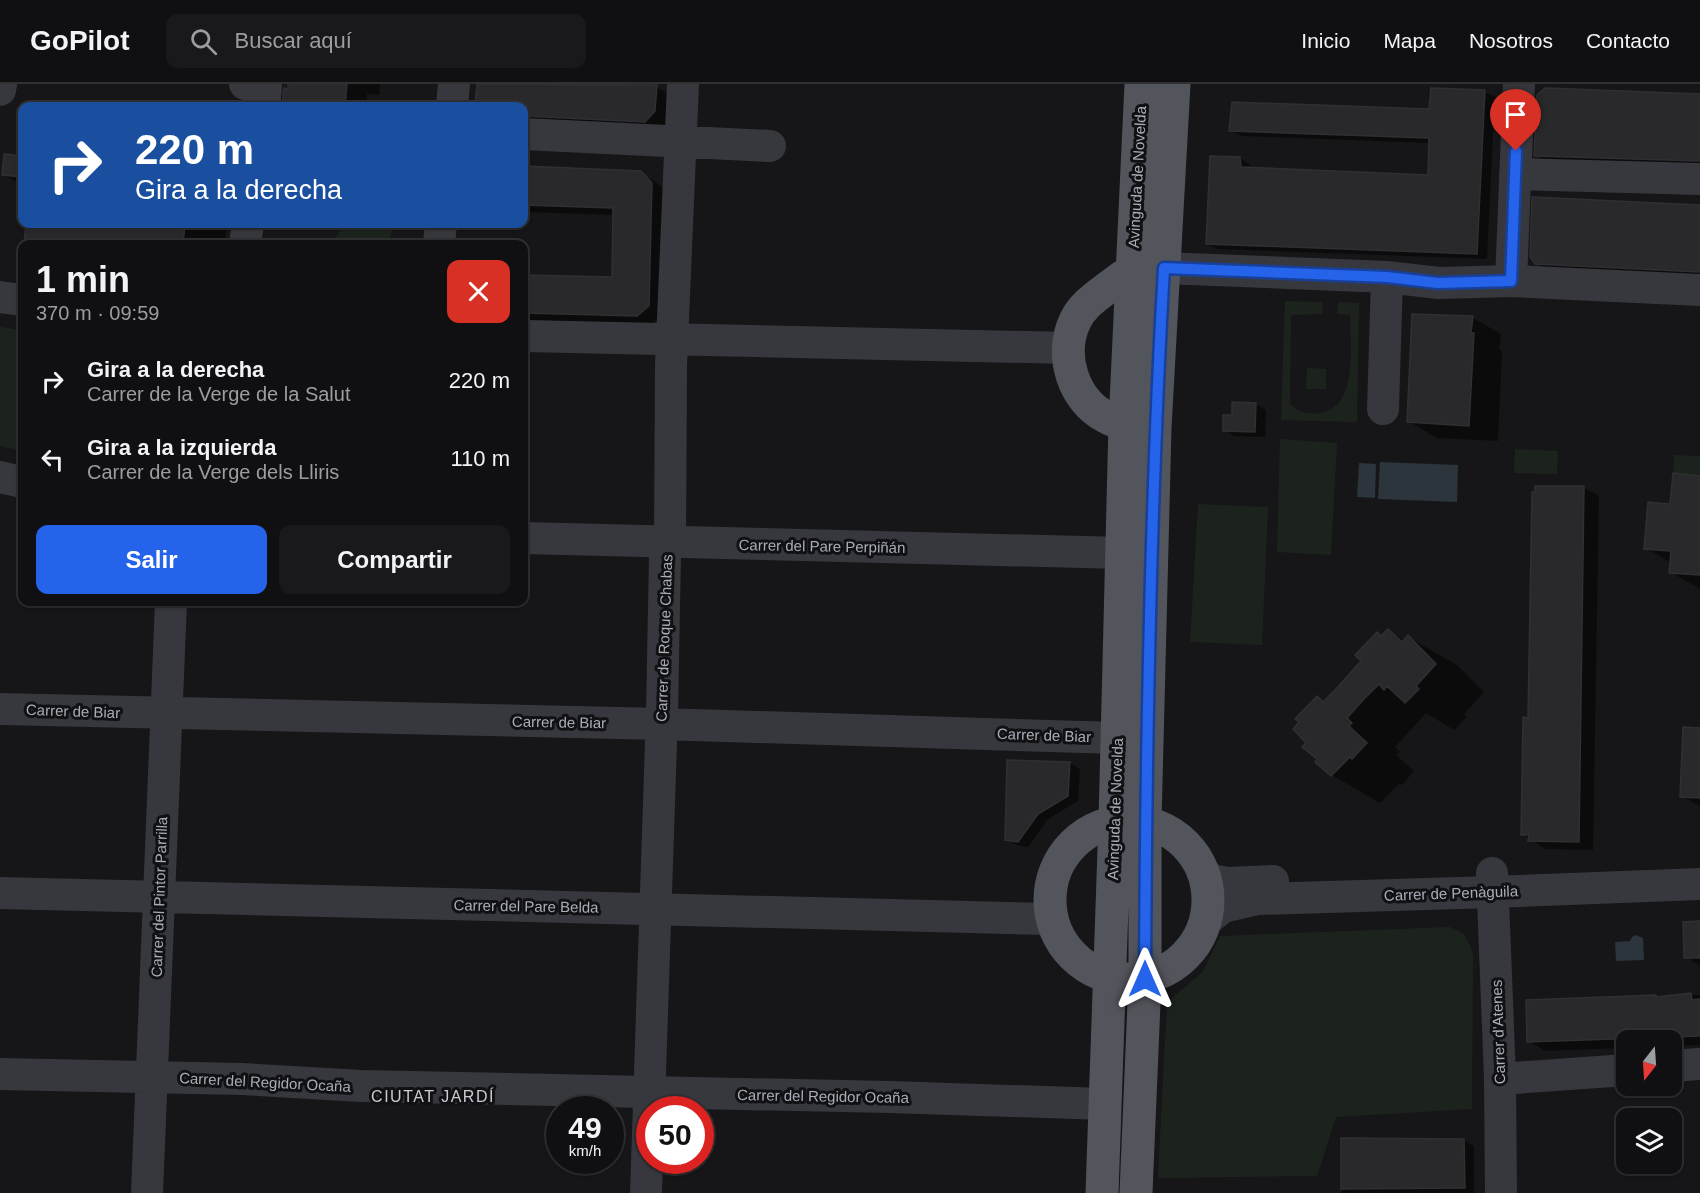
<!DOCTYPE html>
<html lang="es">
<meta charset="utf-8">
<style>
:root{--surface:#101012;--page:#19191b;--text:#f1f3f6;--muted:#9c9d9f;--line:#303032;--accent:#2563eb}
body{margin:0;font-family:Helvetica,sans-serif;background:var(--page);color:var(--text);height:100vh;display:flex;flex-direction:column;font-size:22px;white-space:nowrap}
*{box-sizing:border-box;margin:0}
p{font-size:20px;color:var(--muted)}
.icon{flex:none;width:33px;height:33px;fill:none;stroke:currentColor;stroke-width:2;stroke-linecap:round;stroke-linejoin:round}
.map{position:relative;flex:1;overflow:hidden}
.drawer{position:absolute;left:18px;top:156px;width:510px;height:366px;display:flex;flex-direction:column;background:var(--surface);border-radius:12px;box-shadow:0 2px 4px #0004,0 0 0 2px var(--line)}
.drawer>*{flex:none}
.guide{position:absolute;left:18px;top:18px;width:510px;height:126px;border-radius:12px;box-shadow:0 2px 4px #0004,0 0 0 2px var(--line);background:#1a4fa0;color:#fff;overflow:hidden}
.needle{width:39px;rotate:197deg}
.controls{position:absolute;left:1616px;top:946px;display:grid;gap:12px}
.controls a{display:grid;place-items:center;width:66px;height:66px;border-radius:12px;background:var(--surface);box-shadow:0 2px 4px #0004,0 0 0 2px var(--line);font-size:30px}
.speed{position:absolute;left:546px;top:1012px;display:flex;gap:12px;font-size:30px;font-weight:700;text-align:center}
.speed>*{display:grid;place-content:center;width:78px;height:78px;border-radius:50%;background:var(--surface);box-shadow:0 2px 4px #0004,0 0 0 2px var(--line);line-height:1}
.speed small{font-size:15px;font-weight:400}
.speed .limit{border:9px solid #d22;background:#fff;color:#111}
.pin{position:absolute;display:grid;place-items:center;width:51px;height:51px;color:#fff;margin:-62px -26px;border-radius:50% 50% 50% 0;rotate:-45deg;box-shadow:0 0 6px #0007}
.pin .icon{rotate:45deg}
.me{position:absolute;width:66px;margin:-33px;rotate:0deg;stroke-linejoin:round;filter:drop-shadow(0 0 4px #0008)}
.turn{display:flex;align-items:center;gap:21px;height:126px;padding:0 18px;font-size:27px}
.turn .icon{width:78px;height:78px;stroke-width:2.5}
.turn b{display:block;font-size:42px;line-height:51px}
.round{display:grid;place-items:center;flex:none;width:63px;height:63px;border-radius:12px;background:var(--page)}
.overview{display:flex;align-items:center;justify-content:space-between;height:102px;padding:0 18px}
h1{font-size:36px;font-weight:600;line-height:45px}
.cta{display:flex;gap:12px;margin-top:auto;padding:12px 18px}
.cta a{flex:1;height:69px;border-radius:12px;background:var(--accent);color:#fff;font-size:24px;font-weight:600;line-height:69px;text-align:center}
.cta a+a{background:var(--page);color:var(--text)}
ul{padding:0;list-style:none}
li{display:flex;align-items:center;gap:18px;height:78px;padding:0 18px}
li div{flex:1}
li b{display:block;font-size:22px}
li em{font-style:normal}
header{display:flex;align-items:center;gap:36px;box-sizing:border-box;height:84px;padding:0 30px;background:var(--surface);border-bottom:2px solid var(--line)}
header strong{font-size:28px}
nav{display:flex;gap:33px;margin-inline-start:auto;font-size:21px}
.search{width:420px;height:54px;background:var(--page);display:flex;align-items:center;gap:15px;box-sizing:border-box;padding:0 21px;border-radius:12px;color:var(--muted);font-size:22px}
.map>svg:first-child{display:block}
.green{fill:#1c231d}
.water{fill:#2c353c}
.shadow{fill:#0007}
.building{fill:#29292c;stroke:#303034;stroke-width:1.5}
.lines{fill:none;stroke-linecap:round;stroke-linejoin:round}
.minor{stroke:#37383d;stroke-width:32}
.major{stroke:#53555c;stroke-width:33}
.route-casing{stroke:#184099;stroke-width:15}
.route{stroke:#2563eb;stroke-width:10}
.labels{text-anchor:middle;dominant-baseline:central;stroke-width:6;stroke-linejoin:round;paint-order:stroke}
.street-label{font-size:15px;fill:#a8adb8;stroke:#111113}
.neighbourhood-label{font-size:16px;letter-spacing:1.5px;fill:#c9ccd4;stroke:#111113}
</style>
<header>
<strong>GoPilot</strong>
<div class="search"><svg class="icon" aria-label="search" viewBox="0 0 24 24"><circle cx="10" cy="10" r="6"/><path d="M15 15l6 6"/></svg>Buscar aquí</div>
<nav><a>Inicio</a><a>Mapa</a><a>Nosotros</a><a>Contacto</a></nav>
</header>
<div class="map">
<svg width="1700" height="1109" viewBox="0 0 1700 1109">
<rect width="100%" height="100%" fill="#161618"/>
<path class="green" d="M344,140H392L390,160H332Z
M1285,217L1323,218L1322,230L1291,231L1290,320C1298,328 1308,331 1320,329C1359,323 1350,260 1350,231L1337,230L1338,218L1359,219L1357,338L1281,336Z
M0,243L22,246V367L0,362Z
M1307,284L1326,285V305H1306Z
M1280,355L1337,359L1331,471L1277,468Z
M1515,365L1558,367L1557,390L1514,389Z
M1674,371L1700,372V392L1673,389Z
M1198,420L1268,423L1262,561L1190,558Z
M1450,843L1465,851L1473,869L1472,1025L1336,1033L1317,1092L1158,1094L1167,918L1203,888L1220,852Z"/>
<path class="water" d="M1380,378L1458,381L1457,418L1378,415Z
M1359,379L1376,380L1375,414L1357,413Z
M1636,851L1643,854L1644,876L1616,877L1615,858L1630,857L1632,853Z"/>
<path class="shadow" d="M293,0H380L379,11L367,10L366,22H283L285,6L293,7Z
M482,0H594L656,3L671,11L670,36L660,46L524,40V22H479L477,20L478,3Z
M1432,5L1485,8L1495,13L1487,175L1217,165L1207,160L1240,74L1250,80V85L1429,93L1430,59L1241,52L1231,46L1431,27Z
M1700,12V87L1555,82L1536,71Z
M22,31V101L3,90L18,73Z
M524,84L640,89L656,98L667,109L663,230L652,240L524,236V192L614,195V131L524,128Z
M1700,122V198L1557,191L1536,179Z
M42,140H227L225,160H25L26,156Z
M1473,234L1501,250L1499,265L1502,267L1498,357L1437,354L1408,337Z
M1256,320L1266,326L1265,353L1234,352L1224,346L1233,332Z
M1700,393V505L1670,488L1671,479L1646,464L1672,422Z
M1584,404L1599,412L1593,766L1545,765L1523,750L1530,635Z
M1388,547L1405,557L1408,553L1457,581L1484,608L1464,630L1467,633L1454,646L1426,629L1395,663L1400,668L1396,671L1414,687L1402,701L1399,700L1380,719L1332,691L1317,678L1319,675L1308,659L1302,638L1317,614L1325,618Z
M1700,645V722L1682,712Z
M1008,677L1070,679L1080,685L1078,717L1048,735L1028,763L1016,761L1006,755Z
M1700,839V882L1686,873Z
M1700,911V961L1671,962V957H1626V964L1545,967L1529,957L1528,918Z
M1342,1055L1464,1056L1474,1062V1109H1342Z"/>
<path class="building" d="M288,0H347L345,22H282L284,4L288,5Z
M477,0L657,1L655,27L645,38L524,32V22H475Z
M1431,4L1485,6L1477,170L1206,160L1210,72L1240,73L1241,83L1428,91L1429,54L1229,47L1232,18L1429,25Z
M1545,4L1700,10V77L1534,72L1537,11Z
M4,70L22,72V93L2,91Z
M524,82L641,87L652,99L649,222L637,232L524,229V191L612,193L613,124L524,121Z
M1532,113L1700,121V188L1535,180L1530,173Z
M26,140H185L183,160H24Z
M1412,230L1473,232L1471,249H1474L1469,342L1407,338Z
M1232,318L1256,319L1255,348L1223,347V331H1232Z
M1673,389L1700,392V491L1669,489L1671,467L1644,465L1648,418L1670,420Z
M1535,402H1584L1579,758L1528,757L1529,751H1521L1523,633L1528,634L1532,408H1535Z
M1388,545L1402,558L1408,551L1436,580L1416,602L1419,605L1405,619L1387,602L1384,606L1379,600L1363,616L1347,634L1352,639L1349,642L1367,659L1352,675L1350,673L1331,692L1315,678L1317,675L1302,663L1306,659L1293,645L1299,638L1295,635L1317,612L1323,618L1336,605L1361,577L1355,571L1377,548L1381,552Z
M1683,643L1700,644V714L1680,713Z
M1007,676L1070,678L1068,712L1038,730L1018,758L1005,756Z
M1700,837V874H1684L1683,838Z
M1691,909L1692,916L1700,915V952L1527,958L1526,916L1656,911V913Z
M1341,1054L1464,1055L1465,1104L1341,1105Z"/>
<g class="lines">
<path class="minor" d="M245,0L266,3L264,22
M0,6L1,0
M452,22L454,0
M524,50L770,62
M1515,90L1700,95
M245,160L248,140
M439,160L441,140
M1164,184L1387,193L1439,199L1511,197L1700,206
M1511,197L1519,0
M0,213L22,216
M524,252L1068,264
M1383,325L1387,193
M0,393L22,398
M524,454L1122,469
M0,625L661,640L1117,654
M1492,789L1500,995L1501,1109
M1207,795L1227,799L1273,797
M0,809L1051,835
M1208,835L1223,823L1258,815L1492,808L1700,800
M1671,982L1700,980
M0,990L242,995L361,1002L889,1013L1105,1020
M1500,995L1626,986
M147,1109L171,518
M646,1109L662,629L665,471L670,459L671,282L683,0"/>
<path class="major" d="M1146,343C1132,341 1118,340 1106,333C1073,316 1059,271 1075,237C1082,222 1094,214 1107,204C1123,193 1127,186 1147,185
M1050 816a79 79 0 1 1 158 0a79 79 0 1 1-158 0Z
M1102,1109L1115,737L1125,340L1141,0
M1136,1109L1145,895V738L1155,344L1174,0"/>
</g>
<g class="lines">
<defs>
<path id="route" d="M1145,895C1146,658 1150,421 1164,184L1387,193L1438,199L1511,197L1516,67"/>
</defs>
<use href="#route" class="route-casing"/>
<use href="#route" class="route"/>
</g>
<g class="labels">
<g class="street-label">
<text transform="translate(1137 93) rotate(-87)">Avinguda de Novelda</text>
<text transform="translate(822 462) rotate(1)">Carrer del Pare Perpiñán</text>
<text transform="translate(664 554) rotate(-88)">Carrer de Roque Chabas</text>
<text transform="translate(73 627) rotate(2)">Carrer de Biar</text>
<text transform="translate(559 638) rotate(1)">Carrer de Biar</text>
<text transform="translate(1044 651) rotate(2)">Carrer de Biar</text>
<text transform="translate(1115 725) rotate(-88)">Avinguda de Novelda</text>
<text transform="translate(1451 809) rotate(-2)">Carrer de Penàguila</text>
<text transform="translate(159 813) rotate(-88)">Carrer del Pintor Parrilla</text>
<text transform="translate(526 822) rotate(1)">Carrer del Pare Belda</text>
<text transform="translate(1498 948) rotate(-92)">Carrer d'Atenes</text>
<text transform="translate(265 998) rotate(3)">Carrer del Regidor Ocaña</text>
<text transform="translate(823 1012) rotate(1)">Carrer del Regidor Ocaña</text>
</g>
<g class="neighbourhood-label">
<text x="433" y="1012">CIUTAT JARDÍ</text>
</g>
</g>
</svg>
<div class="controls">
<a><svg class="needle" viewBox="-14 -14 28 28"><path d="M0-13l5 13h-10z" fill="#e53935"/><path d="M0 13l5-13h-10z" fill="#9c9d9f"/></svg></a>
<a><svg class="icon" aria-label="layers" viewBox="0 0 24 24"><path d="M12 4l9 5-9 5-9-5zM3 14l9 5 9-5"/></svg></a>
</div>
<div class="speed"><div>49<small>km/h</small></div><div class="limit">50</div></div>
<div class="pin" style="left:1516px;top:67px;background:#d93025"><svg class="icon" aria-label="arrive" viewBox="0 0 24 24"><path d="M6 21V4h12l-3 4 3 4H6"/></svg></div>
<svg class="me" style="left:1145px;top:895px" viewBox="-20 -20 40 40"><path d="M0-17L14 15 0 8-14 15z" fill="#2563eb" stroke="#fff" stroke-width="4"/></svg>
<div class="guide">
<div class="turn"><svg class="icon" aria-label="right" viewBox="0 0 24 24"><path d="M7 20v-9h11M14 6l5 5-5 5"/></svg><div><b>220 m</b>Gira a la derecha</div></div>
</div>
<section class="drawer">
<div class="overview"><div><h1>1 min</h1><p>370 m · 09:59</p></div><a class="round" style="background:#d93025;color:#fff"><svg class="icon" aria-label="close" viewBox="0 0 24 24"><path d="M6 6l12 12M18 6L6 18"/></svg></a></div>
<ul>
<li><svg class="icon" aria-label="right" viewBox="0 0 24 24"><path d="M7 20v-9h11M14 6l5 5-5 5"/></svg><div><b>Gira a la derecha</b><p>Carrer de la Verge de la Salut</p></div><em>220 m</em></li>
<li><svg class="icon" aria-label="left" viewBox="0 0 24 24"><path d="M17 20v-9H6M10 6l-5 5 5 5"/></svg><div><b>Gira a la izquierda</b><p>Carrer de la Verge dels Lliris</p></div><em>110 m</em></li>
</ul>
<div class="cta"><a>Salir</a><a>Compartir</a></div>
</section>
</div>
